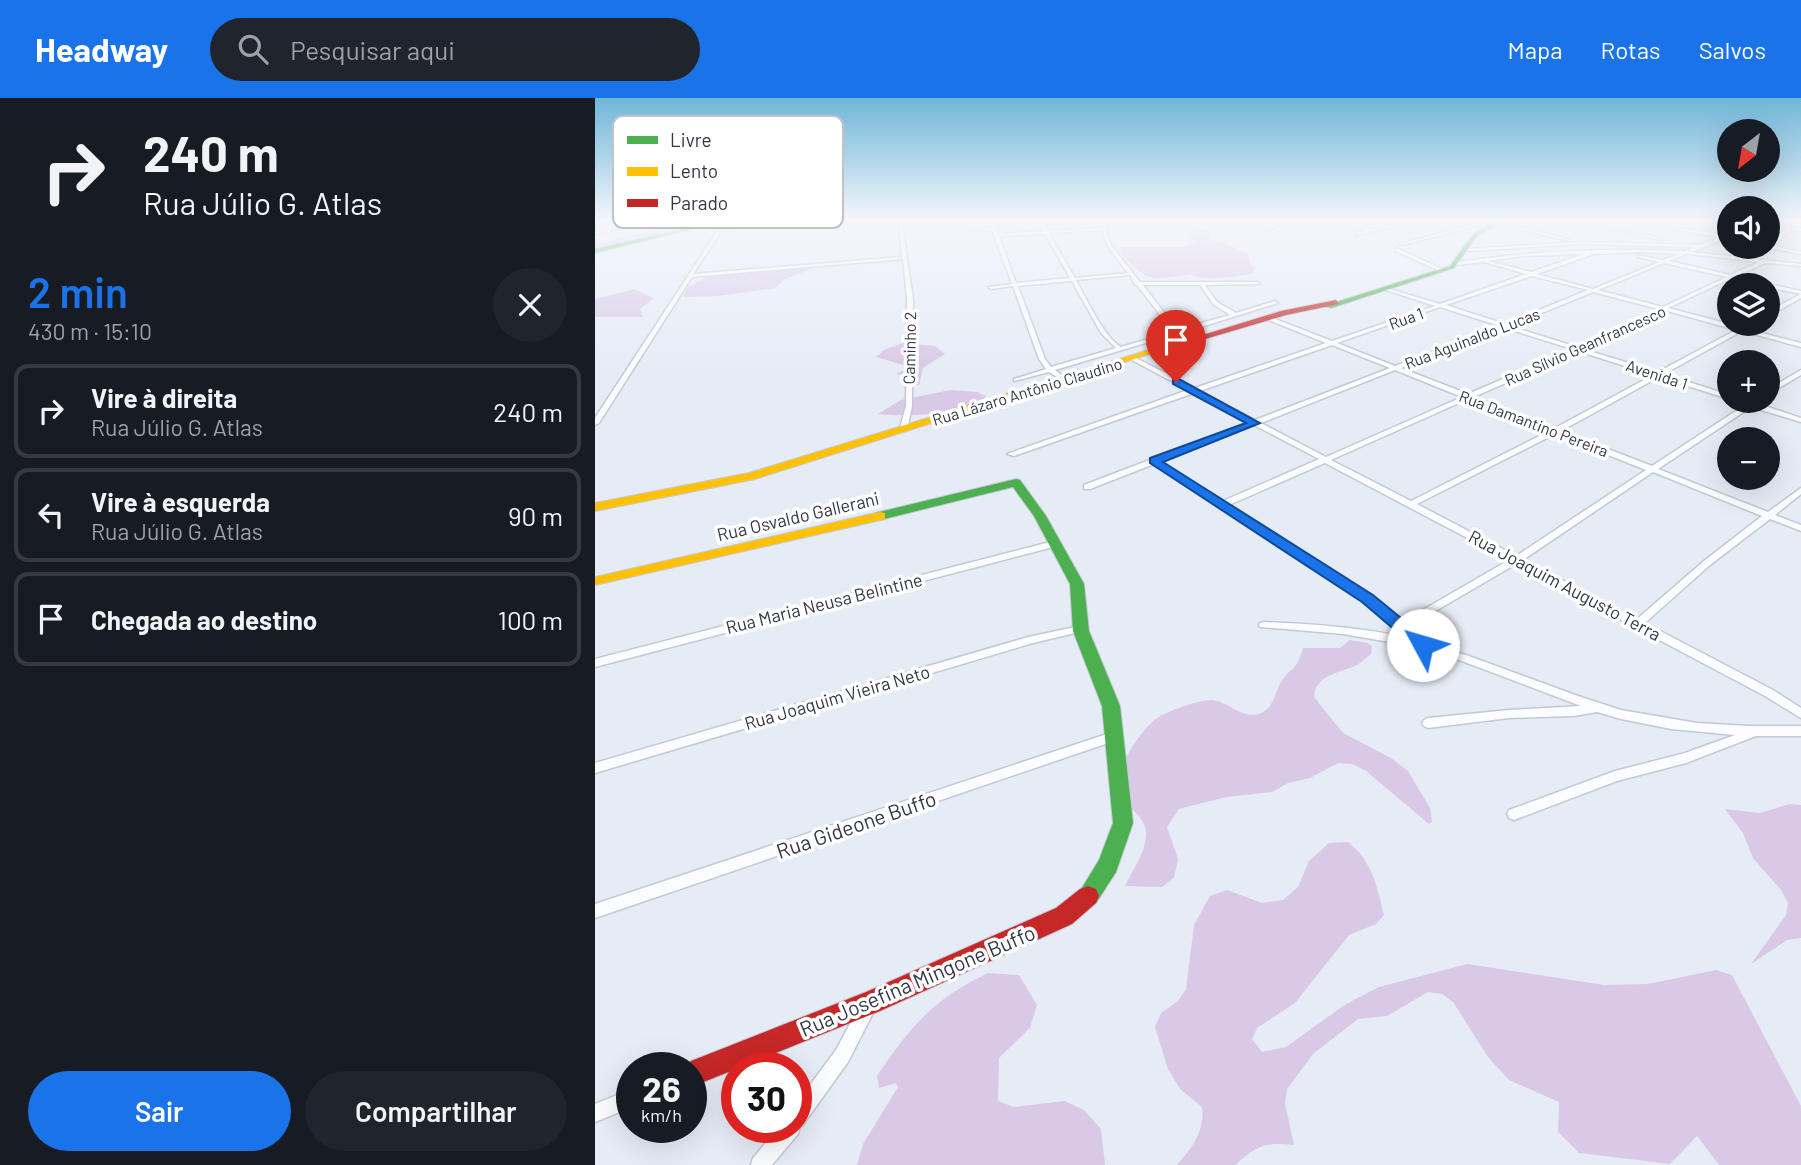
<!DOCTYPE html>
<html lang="pt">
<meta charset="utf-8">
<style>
:root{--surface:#171b24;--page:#20242c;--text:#f1f3f6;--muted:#9ea1a6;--line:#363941;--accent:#1a73e8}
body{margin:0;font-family:Barlow,sans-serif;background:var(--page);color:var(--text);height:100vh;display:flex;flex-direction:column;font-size:26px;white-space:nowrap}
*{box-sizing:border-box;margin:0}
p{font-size:23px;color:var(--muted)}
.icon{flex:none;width:38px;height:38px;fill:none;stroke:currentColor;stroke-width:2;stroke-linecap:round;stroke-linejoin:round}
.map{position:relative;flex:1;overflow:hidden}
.side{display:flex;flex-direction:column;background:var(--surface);width:595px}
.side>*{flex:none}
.top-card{background:#171b24;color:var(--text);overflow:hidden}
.needle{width:46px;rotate:211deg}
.buttons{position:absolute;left:1122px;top:21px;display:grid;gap:14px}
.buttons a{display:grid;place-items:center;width:63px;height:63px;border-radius:50%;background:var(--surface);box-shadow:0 7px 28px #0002;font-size:35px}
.speed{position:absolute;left:21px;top:954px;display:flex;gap:14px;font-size:35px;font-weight:700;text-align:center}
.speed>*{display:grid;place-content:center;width:91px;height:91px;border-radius:50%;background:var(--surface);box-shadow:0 7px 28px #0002;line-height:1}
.speed small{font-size:18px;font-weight:400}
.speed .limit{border:10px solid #d22;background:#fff;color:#111}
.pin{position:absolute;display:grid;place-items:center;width:60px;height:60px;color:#fff;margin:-72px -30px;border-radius:50% 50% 50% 0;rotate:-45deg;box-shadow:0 0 7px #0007}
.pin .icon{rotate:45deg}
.me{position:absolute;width:77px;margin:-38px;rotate:309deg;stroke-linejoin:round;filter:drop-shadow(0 0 5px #0008)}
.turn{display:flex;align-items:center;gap:24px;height:147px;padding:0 28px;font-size:32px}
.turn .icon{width:91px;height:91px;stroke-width:2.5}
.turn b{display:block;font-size:49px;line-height:60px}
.round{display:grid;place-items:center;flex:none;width:74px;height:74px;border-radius:37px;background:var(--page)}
.summary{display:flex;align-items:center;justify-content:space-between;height:119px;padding:0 28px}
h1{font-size:42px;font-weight:600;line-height:52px;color:var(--accent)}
.button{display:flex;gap:14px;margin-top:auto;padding:14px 28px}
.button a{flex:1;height:80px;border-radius:42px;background:var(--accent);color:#fff;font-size:28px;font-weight:600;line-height:80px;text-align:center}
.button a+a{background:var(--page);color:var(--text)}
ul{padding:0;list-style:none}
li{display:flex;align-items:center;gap:21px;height:94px;margin:0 14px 10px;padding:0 14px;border:4px solid var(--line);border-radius:14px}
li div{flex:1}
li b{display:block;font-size:26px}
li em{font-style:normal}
header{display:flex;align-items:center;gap:42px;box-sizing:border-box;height:98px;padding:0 35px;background:var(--accent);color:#fff}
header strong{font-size:33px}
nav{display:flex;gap:38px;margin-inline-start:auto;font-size:24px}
.search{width:490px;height:63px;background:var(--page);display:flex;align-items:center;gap:18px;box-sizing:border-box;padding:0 24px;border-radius:38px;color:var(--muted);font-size:26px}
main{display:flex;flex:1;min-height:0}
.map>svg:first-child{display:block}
.green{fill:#d9c9e6}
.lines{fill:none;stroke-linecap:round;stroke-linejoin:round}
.street-casing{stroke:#c3c9d3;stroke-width:3}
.fast-casing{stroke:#c3c9d3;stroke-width:2}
.slow-casing{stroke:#c3c9d3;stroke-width:2}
.jam-casing{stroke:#c3c9d3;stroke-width:2}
.street{fill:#fbfcfe;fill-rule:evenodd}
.fast{fill:#4caf50;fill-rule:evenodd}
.slow{fill:#ffc107;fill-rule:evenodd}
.jam{fill:#c62828;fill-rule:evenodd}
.route{fill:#1a73e8;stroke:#114b97;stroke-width:2}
.labels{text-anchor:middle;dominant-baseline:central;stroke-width:7;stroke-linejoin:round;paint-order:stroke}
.far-street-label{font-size:16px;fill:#313844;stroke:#fff}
.street-label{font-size:18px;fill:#313844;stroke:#fff}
.near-street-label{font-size:21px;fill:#313844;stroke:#fff}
.key{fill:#fff;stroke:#c1c3c7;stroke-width:2}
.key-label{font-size:19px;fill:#313844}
</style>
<header>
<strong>Headway</strong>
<div class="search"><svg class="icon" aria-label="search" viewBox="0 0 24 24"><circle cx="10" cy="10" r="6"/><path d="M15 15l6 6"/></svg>Pesquisar aqui</div>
<nav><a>Mapa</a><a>Rotas</a><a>Salvos</a></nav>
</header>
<main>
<section class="side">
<div class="top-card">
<div class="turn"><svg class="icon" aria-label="right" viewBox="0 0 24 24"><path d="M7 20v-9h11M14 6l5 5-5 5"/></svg><div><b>240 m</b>Rua Júlio G. Atlas</div></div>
</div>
<div class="summary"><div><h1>2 min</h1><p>430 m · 15:10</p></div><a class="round"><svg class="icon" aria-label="close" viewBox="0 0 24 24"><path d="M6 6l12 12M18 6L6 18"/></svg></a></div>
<ul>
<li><svg class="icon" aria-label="right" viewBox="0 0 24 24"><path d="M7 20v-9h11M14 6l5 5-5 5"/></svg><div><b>Vire à direita</b><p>Rua Júlio G. Atlas</p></div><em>240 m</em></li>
<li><svg class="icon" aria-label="left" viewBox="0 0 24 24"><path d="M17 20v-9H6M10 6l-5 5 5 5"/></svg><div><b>Vire à esquerda</b><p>Rua Júlio G. Atlas</p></div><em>90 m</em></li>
<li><svg class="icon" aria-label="arrive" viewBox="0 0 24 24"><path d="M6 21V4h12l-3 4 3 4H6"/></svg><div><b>Chegada ao destino</b></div><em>100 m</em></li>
</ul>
<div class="button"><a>Sair</a><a>Compartilhar</a></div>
</section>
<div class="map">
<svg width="1206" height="1067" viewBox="0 0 1206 1067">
<rect width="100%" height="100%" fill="#e6ecf6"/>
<path class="green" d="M101,123H123L0,152V146Z
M601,132H615L616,142C630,143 640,151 653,155L655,165L660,170L658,175C644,179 603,184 596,176C552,183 556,185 524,154L527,149H587L600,144L594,137Z
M204,170H219L190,181L180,190L124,198L88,199L92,190L112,179Z
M39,191L59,200L45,211L48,219H0V201Z
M308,245L340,248L350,256L328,270L324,287L308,290L319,278L301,276L315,269L281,259L289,252Z
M356,292L382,294L391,298C376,318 306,319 283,316L306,302Z
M755,542L773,545L777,548L776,556C772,559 767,564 762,567C746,575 720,576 719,599L748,635L796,660L813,673L835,710L837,724L834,726L771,673L758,666L743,665L715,680L693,685L677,694L631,699L584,711L572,729L583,761L579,780L567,789L530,788C538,771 552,753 551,734C550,718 534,712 528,699C516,675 540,641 557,624C566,615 603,602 616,602C632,602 649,623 666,615C680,608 679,596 686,584C696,568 701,575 708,550H745Z
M1195,706L1206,707V840L1192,842L1156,866L1191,817L1193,805L1186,792L1158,760L1148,735L1130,711L1165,715Z
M753,744C777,763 782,788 789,817L781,826L754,837L700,905L662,930L657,941L667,954L691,949L751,906L784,889L872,866L1009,887L1053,886L1121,872L1137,877L1206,1008V1067H1124L1102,1038L1075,1066L984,1055L963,1034L964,1004L914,982L893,959L858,904L847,896L833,894L792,918L763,921L718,956L692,991L690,1005L699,1047C669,1044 663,1047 640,1067H582C597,1049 610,1034 607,1009L585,991L573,971L560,929L566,915L583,903L591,891L599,827L615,798L632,792L667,805L688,802L703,789L714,763L734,745Z
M393,875L424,877L442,907L435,930L404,960L403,1003L419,1009L469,1003L489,1012L506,1031L510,1067H262L268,1046L303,989L301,985L284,990L282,978C316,928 337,902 393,875Z"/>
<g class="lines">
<defs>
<path id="street" d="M46,123H52L0,136V134Z
M153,123H159L130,131L124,137L98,176L307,159L304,129L307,128L318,201L317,308L312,332L305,330L311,308L312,201L308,161L97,179L4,325L0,327V320L121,135L128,129Z
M394,123H398L403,136L449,133L443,123H447L453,133L509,130L510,126L502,123L513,124L511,135L516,147L545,184H663L665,186L610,187L622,204L641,215L680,203L683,205L590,234L602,240V242H598L584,235L460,272L471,280V282H467L454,274L419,283V281L451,271L444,261L418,188L396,191L393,189L417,186L397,132L373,133L397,130ZM508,132C509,148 523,162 533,175L480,180L454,135ZM450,136L475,180L421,185L404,138ZM535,177L540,187H542L576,231L580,233L526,249C508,238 492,201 481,182ZM477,183L506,235L521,250L456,269L450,261L423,188ZM548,187H605L618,206L635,217L585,231L580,229Z
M662,123L686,129L705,123H710L676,135L675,133L682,131L662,125Z
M746,123H751L777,131L820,123H826L761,137L760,135L772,132Z
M891,123H898L973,141L971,142L895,125L807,147L805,146Z
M981,123H987L1068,141L1066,142Z
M1028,123H1036L1129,137L1134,136L1132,140L1096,154L1206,166V168L1170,165L1141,179L1206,193V200L1174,218L1172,219V214L1206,196L1172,189V187L1137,180L1073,210L1146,229L1152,226H1159L1151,231L1206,245V249L1147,233L1069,276L1134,297V301L1064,279L966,333L1057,368L1150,307L1143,303H1163L1161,305L1206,320V324L1156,309L1063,371L1173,414L1206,390V396L1180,417L1206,427V433L1175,421L1115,467L1050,525L1178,592L1206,610V620L1170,598L921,466L813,529L830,545L874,558L983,598L1026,612L1102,625L1154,628H1206V638H1161L1091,665L1022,683L919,722L914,720L912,716L914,712L1020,673L1090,655L1140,637L1076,631L1026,621L1002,614L979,618L914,620L833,630L829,628L827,625L829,622L833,620L914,612L986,608L867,563L806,546L748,536L665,529L664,527L665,525L669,524C717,526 766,529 813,540L769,502L559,366L495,391H489V387L654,324L599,295L419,358L412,356L593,292L535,261V259H539L600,290L731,245L671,221V219H675L737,243L840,208L788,191V189L845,206L931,176L889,164L861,167L859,165C936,152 1013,150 1090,153L1100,149L987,146L871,153L869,151L987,144L1106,147L1125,139ZM1044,154L1084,156L1068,162L1043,157V159L1064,164L998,191L942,176L999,156ZM989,156L936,174L893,163L927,158ZM1091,156H1095L1164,164L1135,177L1074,163ZM1069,165L1131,179L1068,209L1003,192ZM937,178L993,192L910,226L851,207ZM998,194L1063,211L982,249L915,228ZM845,209L905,228L800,268L742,245ZM1069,212L1141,232L1063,274L988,251ZM910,230L977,251L873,296L806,270ZM737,247L795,270L660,322L605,293ZM983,253L1058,277L960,330L879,299ZM800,272L867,299L731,359L666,325ZM873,301L954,333L816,403L736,362ZM659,327L724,361L628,403L565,364ZM960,336L1051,372L921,458L822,406ZM730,365L914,462L807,524L777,498L634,407ZM1058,374L1167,418L1109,463L1042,521L928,462Z
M1172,126L1206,131V133L1196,132L1178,148L1206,154V156L1170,149L1191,131L1172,128Z
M800,151H804L849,172L845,173L800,153Z
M1206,272V277L1172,297V292Z
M459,443L464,446L462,448L0,569V561Z
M485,528L489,529L490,531L489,533L438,545L0,675V665L433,539Z
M521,633L525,635L527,638L525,641L0,820V806Z
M273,901L279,903L281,909L253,964L207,1028L205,1029L203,1036L177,1067H156L158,1060L184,1029H201V1006L241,952L267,903Z
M37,991V1009L0,1024V1006Z"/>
<path id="fast" d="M123,123H132L0,155V151Z
M903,123H910L883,137L859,170L736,210L729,208L855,168L879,135Z
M421,381L425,382L451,418L489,486L494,533L525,608L538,725L521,774L501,805L493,808L485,805L482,798L504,762L518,725L507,608L478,533L475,486L439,418L418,389L285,422L279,418L280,415Z"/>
<path id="slow" d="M573,246L580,248L160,381L0,413V405L154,375Z
M285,414L290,415V421L0,487V479Z"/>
<path id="jam" d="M741,202L744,206L691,217L576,251L572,248L686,213Z
M493,788L501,791L504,798L501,805L477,826L285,913L96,989V970H86L96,963L271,894L461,810L485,791Z"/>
</defs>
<use href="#street" class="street-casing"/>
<use href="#fast" class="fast-casing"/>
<use href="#slow" class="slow-casing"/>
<use href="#jam" class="jam-casing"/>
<use href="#street" class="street"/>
<use href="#fast" class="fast"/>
<use href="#slow" class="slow"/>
<use href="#jam" class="jam"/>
</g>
<linearGradient id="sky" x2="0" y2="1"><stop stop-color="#6fb6d8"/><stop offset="0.45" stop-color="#f4f6fb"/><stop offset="1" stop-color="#f4f6fb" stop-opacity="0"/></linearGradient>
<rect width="1206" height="272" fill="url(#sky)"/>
<path class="route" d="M578,281H584L665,325L568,364L778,497L834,543L836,547L834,551H822L767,504L555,365V360L651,325L578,286Z"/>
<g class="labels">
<g class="far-street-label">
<text transform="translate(811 220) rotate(-20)">Rua 1</text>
<text transform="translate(877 240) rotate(-21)">Rua Aguinaldo Lucas</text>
<text transform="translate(990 247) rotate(-24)">Rua Sílvio Geanfrancesco</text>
<text transform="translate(314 250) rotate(-89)">Caminho 2</text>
<text transform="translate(1062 276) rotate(18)">Avenida 1</text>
<text transform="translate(432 293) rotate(-17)">Rua Lázaro Antônio Claudino</text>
<text transform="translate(939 325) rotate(21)">Rua Damantino Pereira</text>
</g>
<g class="street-label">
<text transform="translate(203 418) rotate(-13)">Rua Osvaldo Gallerani</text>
<text transform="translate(970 487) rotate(28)">Rua Joaquim Augusto Terra</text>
<text transform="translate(229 505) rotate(-14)">Rua Maria Neusa Belintine</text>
<text transform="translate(242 599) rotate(-16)">Rua Joaquim Vieira Neto</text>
</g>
<g class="near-street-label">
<text transform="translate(261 726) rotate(-19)">Rua Gideone Buffo</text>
<text transform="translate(322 882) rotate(-23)">Rua Josefina Mingone Buffo</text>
</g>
</g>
<rect x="18" y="18" width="230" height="112" rx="10" class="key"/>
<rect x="32" y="38" width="31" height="8" fill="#4caf50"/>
<rect x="32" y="69" width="31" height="9" fill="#ffc107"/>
<rect x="32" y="101" width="31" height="8" fill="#c62828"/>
<g class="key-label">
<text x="75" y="49">Livre</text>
<text x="75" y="80">Lento</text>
<text x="75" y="112">Parado</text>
</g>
</svg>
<div class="buttons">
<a><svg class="needle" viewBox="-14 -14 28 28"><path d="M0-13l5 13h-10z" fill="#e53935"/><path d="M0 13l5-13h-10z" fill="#9ea1a6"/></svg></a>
<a><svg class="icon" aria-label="sound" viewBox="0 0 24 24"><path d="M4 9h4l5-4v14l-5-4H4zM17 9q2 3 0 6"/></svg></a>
<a><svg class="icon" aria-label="layers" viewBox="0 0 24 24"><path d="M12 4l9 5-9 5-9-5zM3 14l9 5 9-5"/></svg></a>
<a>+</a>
<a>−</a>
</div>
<div class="speed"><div>26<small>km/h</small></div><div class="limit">30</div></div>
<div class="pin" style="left:581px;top:284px;background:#d93025"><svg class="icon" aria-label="arrive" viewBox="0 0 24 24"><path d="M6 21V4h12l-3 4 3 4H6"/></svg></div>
<svg class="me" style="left:828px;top:547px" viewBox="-20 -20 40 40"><circle r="19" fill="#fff"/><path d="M0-13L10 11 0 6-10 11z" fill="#1a73e8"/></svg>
</div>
</main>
